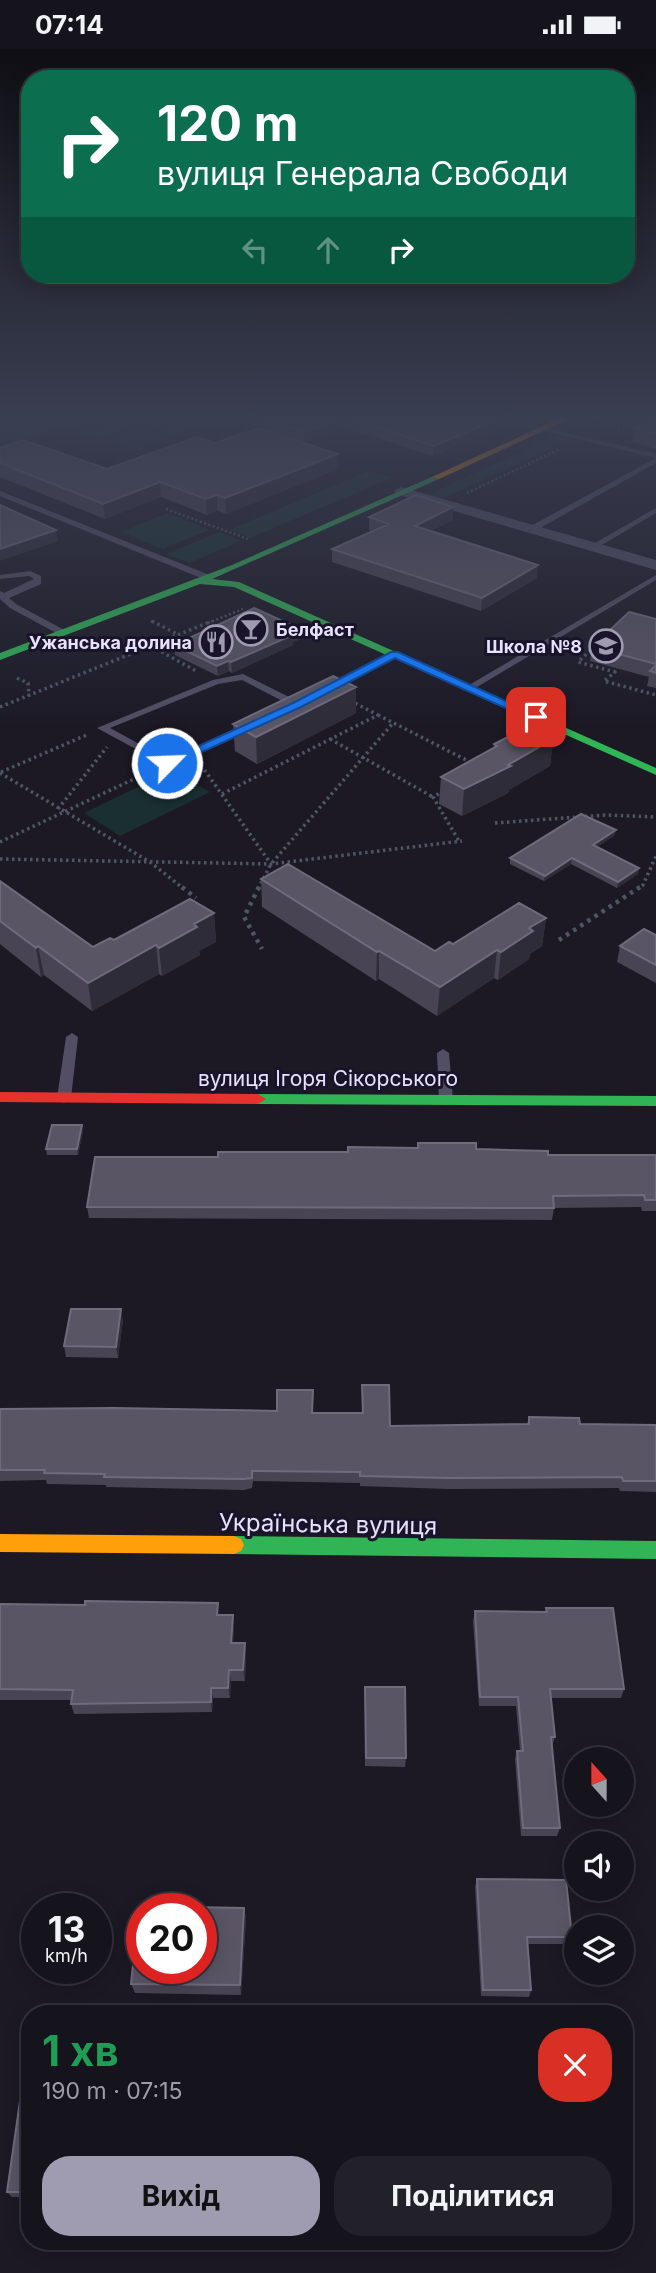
<!DOCTYPE html>
<html lang="uk">
<meta charset="utf-8">
<style>
:root{--surface:#15131c;--page:#222029;--text:#f1f3f6;--muted:#9d9ea3;--line:#34323b;--accent:#9f9bb1}
body{margin:0;font-family:Inter,sans-serif;background:var(--page);color:var(--text);height:100vh;display:flex;flex-direction:column;font-size:26px;white-space:nowrap}
*{box-sizing:border-box;margin:0}
p{font-size:23px;color:var(--muted)}
.icon{flex:none;width:38px;height:38px;fill:none;stroke:currentColor;stroke-width:2;stroke-linecap:round;stroke-linejoin:round}
.map{position:relative;flex:1;overflow:hidden}
.panel{position:absolute;left:21px;top:1956px;width:612px;height:245px;display:flex;flex-direction:column;background:var(--surface);border-radius:28px;box-shadow:0 4px 18px #0003,0 0 0 2px var(--line)}
.panel>*{flex:none}
.top-card{position:absolute;left:21px;top:21px;width:614px;height:214px;border-radius:28px;box-shadow:0 4px 18px #0003,0 0 0 2px var(--line);background:#0b6e4f;color:#fff;overflow:hidden}
.needle{width:46px;rotate:339deg}
.tools{position:absolute;left:564px;top:1698px;display:grid;gap:14px}
.tools a{display:grid;place-items:center;width:70px;height:70px;border-radius:50%;background:var(--surface);box-shadow:0 4px 18px #0003,0 0 0 2px var(--line);font-size:35px}
.speed{position:absolute;left:21px;top:1844px;display:flex;gap:14px;font-size:35px;font-weight:700;text-align:center}
.speed>*{display:grid;place-content:center;width:91px;height:91px;border-radius:50%;background:var(--surface);box-shadow:0 4px 18px #0003,0 0 0 2px var(--line);line-height:1}
.speed small{font-size:18px;font-weight:400}
.speed .limit{border:10px solid #d22;background:#fff;color:#111}
.pin{position:absolute;display:grid;place-items:center;width:60px;height:60px;color:#fff;margin:-30px;border-radius:14px;box-shadow:0 4px 10px #0006}
.me{position:absolute;width:77px;margin:-38px;rotate:66deg;stroke-linejoin:round;filter:drop-shadow(0 0 5px #0008)}
.turn{display:flex;align-items:center;gap:24px;height:147px;padding:0 21px;font-size:32px}
.turn .icon{width:91px;height:91px;stroke-width:2.5}
.turn b{display:block;font-size:49px;line-height:60px}
.lanes{display:flex;align-items:center;height:66px;padding:0 21px;background:#0003;justify-content:center;gap:35px;direction:ltr}
.lanes .off{opacity:.35}
.round{display:grid;place-items:center;flex:none;width:74px;height:74px;border-radius:28px;background:var(--page)}
.summary{display:flex;align-items:center;justify-content:space-between;height:119px;padding:0 21px}
h1{font-size:42px;font-weight:700;line-height:52px;color:#1e9e55}
.button{display:flex;gap:14px;margin-top:auto;padding:14px 21px}
.button a{flex:1;height:80px;border-radius:28px;background:var(--accent);color:#111;font-size:28px;font-weight:700;line-height:80px;text-align:center}
.button a+a{background:var(--page);color:var(--text)}
.status{display:flex;justify-content:space-between;align-items:center;height:49px;padding:0 35px;background:var(--surface);direction:ltr}
.status svg{height:19px;fill:currentColor}
.map>svg:first-child{display:block}
.green{fill:#192f32}
.lines{fill:none;stroke-linecap:round;stroke-linejoin:round}
.path-far2{stroke:#4d5764;stroke-width:2.5;stroke-dasharray:2 2.5;stroke-linecap:butt}
.path-far1{stroke:#4d5764;stroke-width:3.5;stroke-dasharray:2.5 3.5;stroke-linecap:butt}
.path{stroke:#4d5764;stroke-width:4.5;stroke-dasharray:3.5 5;stroke-linecap:butt}
.lane{fill:#524f65;fill-rule:evenodd}
.street{fill:#524f65;fill-rule:evenodd}
.fast{fill:#30b455;fill-rule:evenodd}
.slow{fill:#ff9f0a;fill-rule:evenodd}
.jam{fill:#e5322d;fill-rule:evenodd}
.wall{fill:#484453}
.shaded-wall{fill:#2f2c39}
.building{fill:#595565;stroke:#6f6b7d;stroke-width:2;fill-rule:evenodd}
.route{fill:#1a73e8;stroke:#114b97;stroke-width:2}
.labels{text-anchor:middle;dominant-baseline:central;stroke-width:6;stroke-linejoin:round;paint-order:stroke}
.far-poi-label{font-size:18px;font-weight:bold;fill:#e6e1fc;stroke:#19142a;text-anchor:end}
.street-label{font-size:21px;fill:#e6e1fc;stroke:#19142a}
.near-street-label{font-size:24px;fill:#e6e1fc;stroke:#19142a}
</style>
<div class="status"><b>07:14</b><svg viewBox="0 0 49 12"><path d="M0 12V9h3v3zM5 12V6h3v6zM10 12V3h3v9zM15 12V0h3v12zM26 1h20v11H26zM47 4h2v5h-2z"/></svg></div>
<div class="map">
<svg width="656" height="2224" viewBox="0 0 656 2224">
<rect width="100%" height="100%" fill="#1c1925"/>
<path class="green" d="M0,369H89L0,399Z
M119,369L139,376L99,390L79,383Z
M124,369H188L206,375L175,386Z
M141,378L173,389L135,402L104,391Z
M557,386L572,390L442,450L428,446Z
M369,422L391,429L250,489L229,481Z
M168,464L210,481L163,500L121,483Z
M219,483L242,492L189,514L166,505Z
M173,721L210,743L120,787L84,764Z"/>
<g class="lines">
<path class="path-far2" d="M587,371L604,369
M618,381L646,369
M467,444L560,400
M166,460L248,490
M151,572L155,574
M208,574L243,560"/>
<path class="path-far1" d="M152,572L177,585
M151,597L198,623
M595,597L578,613L615,623L604,632L656,646
M17,629L28,634L29,647
M0,658L212,572
M378,666L474,715
M330,690L433,748
M201,716L271,815L462,792
M1,723L89,685
M0,724L150,813L184,840
M444,742L433,748L459,792
M222,745L378,666L351,652
M58,760L107,698
M495,774L606,766L656,768
M0,793L151,722
M0,810L271,815
M258,840L271,815L393,674
M637,840L643,836L656,807"/>
<path class="path" d="M182,838L196,849
M259,838L244,868L262,900
M559,891L640,838"/>
<path class="lane" d="M542,378L656,405V414L533,483H527V479L656,409L540,381Z
M0,442L212,527L213,529L206,531L0,447Z
M656,459V464L595,500L588,498Z
M30,522L41,527V535L9,549L16,555L66,582V586H60L10,559L0,550V542L4,544L34,530L29,527L0,530V526Z
M656,526V531L472,641L464,639Z
M392,603L399,605L329,642L321,640Z
M243,625L297,652L302,650L307,653L300,658H294L242,631L218,635L110,679L167,710L248,675L256,677L167,717L97,679L213,631Z
M72,984L78,988L71,1049L64,1054L57,1049L66,988Z
M443,1000L449,1004L453,1051L446,1056L439,1051L437,1004Z"/>
<path class="street" d="M499,369H519L548,380L542,384Z
M401,438L656,511V521L396,445L394,442Z"/>
<path class="fast" d="M436,426L439,430L212,530L239,533L656,719V726L234,538L200,535L0,611V604L232,516Z
M258,1045L656,1047V1057L258,1055L250,1050Z
M234,1487L656,1492V1510L234,1505L227,1502L224,1496L227,1490Z"/>
<path class="slow" d="M560,369H571L439,430L432,428Z
M0,1485L234,1487L241,1490L244,1496L241,1502L234,1505L0,1503Z"/>
<path class="jam" d="M0,1043L258,1045L266,1050L258,1055L0,1053Z"/>
</g>
<path class="wall" d="M250,369H509V375L433,407L342,378L304,393L250,375Z
M656,369V400L632,393L634,379Z
M215,394L338,420L226,465L217,461L207,466L161,448L105,470L0,428V399L107,420Z
M453,458V471L430,482L537,529L481,562L332,513V500L373,482L369,481V468Z
M656,570V639L647,637L649,628L590,612L592,598Z
M301,590L293,593V596L232,624L229,622L218,627L175,606L174,596Z
M356,638V664L257,715L235,702L233,675Z
M553,690L550,717L509,741L508,744L462,767L439,755L441,728L494,699V695Z
M615,786L597,798L639,819L638,825L617,839L571,815L544,832L510,815V809Z
M261,830L435,902L453,895L546,869L542,897L530,905L529,910L498,931L494,929L437,967L379,930L376,932L262,858Z
M0,832L93,898L114,891L214,864L216,893L199,902L200,906L162,927L159,925L92,962L44,926L41,928L0,895Z
M656,886V934L617,913L620,897Z
M83,1082L78,1106H47L46,1100Z
M418,1094L548,1106H656V1162H642L641,1158L554,1159L552,1171L89,1169L87,1158L218,1108L418,1099Z
M123,1271L118,1309L66,1308L64,1297Z
M0,1360L313,1364L390,1377L527,1375L529,1368L580,1375L656,1376V1443L620,1442L619,1439L448,1440L360,1437V1434L253,1432L252,1439L244,1441L106,1438V1436L47,1435L46,1431L0,1432Z
M0,1555L233,1566L234,1577L233,1594H245L246,1605L245,1632H231L230,1649H213L212,1663L74,1665L71,1655V1651H0Z
M546,1559L624,1640L621,1649H551L555,1688L552,1697L560,1779L557,1787H521L515,1710L517,1702H520L516,1657H479L473,1572L475,1562L545,1563Z
M365,1638L406,1709L405,1718L365,1717Z
M477,1830L572,1888L569,1895H528L531,1941L529,1948L481,1947L475,1838Z
M244,1859L246,1869L241,1946L135,1944L131,1935Z
M30,2031V2148H12L7,2143Z"/>
<path class="shaded-wall" d="M342,369V378L304,393V383Z
M501,369H509V375L433,407L434,397Z
M338,405V420L226,465L225,449Z
M160,433L161,448L105,470L103,455Z
M217,446V461L207,466L206,450Z
M453,458V471L414,489L415,477Z
M56,481L58,492L0,512V500Z
M538,516L537,529L481,562L482,549Z
M300,580L301,590L293,593V596L232,624L231,613Z
M228,612L229,622L218,627L217,617Z
M356,638V664L257,715L256,688Z
M553,690L550,717L509,741L508,744L462,767L464,740Z
M616,781L615,786L592,801L593,796Z
M572,809L571,815L544,832L545,827Z
M639,819L638,825L617,839L618,833Z
M214,864L216,893L199,902L200,906L162,927L159,899L194,875Z
M546,869L542,897L530,905L529,910L498,931L501,903L529,879Z
M156,896L159,925L92,962L88,934Z
M38,897L44,926L41,928L36,899Z
M497,901L494,929L437,967L440,938Z
M379,902V930L376,932L377,903Z
M82,1076L83,1082L78,1106L77,1100Z
M121,1260L123,1271L118,1309L116,1298Z
M233,1566L234,1577L232,1605L231,1594Z
M245,1594L246,1605L245,1632L243,1621Z
M229,1621L231,1632L230,1649L228,1639Z
M211,1639L213,1649L212,1663L211,1653Z
M244,1859L246,1869L241,1946L240,1936Z"/>
<path class="building" d="M261,369H341L304,383Z
M344,369H501L434,397Z
M655,369H656V385L634,379Z
M258,379L338,405L225,449L217,446L206,450L160,433L103,455L0,414V399L23,391L107,420L197,388L215,394Z
M416,446L453,458L415,477L538,516L482,549L332,500L389,475L369,468Z
M0,456L56,481L0,500Z
M254,559L300,580L289,585L293,586L231,613L228,612L217,617L174,596Z
M629,563L656,570V615L592,598Z
M656,616V624L650,622Z
M333,627L356,638L256,688L233,675Z
M527,678L553,690L508,716L511,717L464,740L441,728L497,697L494,695Z
M581,765L616,781L593,796L639,819L618,833L572,809L545,827L510,809Z
M288,815L435,902L449,893L453,895L519,854L546,869L529,879L533,882L501,903L497,901L440,938L379,902L377,903L261,830Z
M0,832L93,898L110,889L114,891L190,850L214,864L194,875L197,878L159,899L156,896L88,934L38,897L36,899L0,872Z
M644,880L656,886V916L620,897Z
M52,1076H82L77,1100H46Z
M418,1094H476V1100L548,1102V1106H656V1151H645L644,1146L553,1147L554,1159L87,1158L95,1108H218V1103H348V1098L418,1099Z
M71,1260H121L116,1298L64,1297Z
M362,1336H389L390,1377L529,1375V1368L579,1369L580,1375L656,1376V1432H623L622,1428L449,1429L360,1427V1423L252,1422V1429L243,1430L104,1428L105,1425L44,1424L45,1421H0V1360L114,1359L277,1362V1341H313L312,1364H363Z
M85,1552L218,1554L217,1566H233L231,1594H245L243,1621H229L228,1639H211V1653L71,1655L73,1641L0,1640V1555L85,1556Z
M546,1559H613L624,1640H550L555,1688H551L560,1779H523L517,1702H523L518,1648H480L475,1562L547,1563Z
M365,1638H405L406,1709H366Z
M477,1830L566,1831L572,1888H527L531,1941H483Z
M139,1857L244,1859L240,1936L131,1935ZM142,1860H201V1920H142Z
M23,2031H30V2143H7Z"/>
<linearGradient id="sky" x2="0" y2="1"><stop stop-color="#0f0e14"/><stop offset="0.54" stop-color="#3a3e51"/><stop offset="1" stop-color="#3a3e51" stop-opacity="0"/></linearGradient>
<rect width="656" height="681" fill="url(#sky)"/>
<path class="route" d="M391,603H398L541,668L532,671L395,609L301,658L171,717L161,714L293,654Z"/>
<defs>
<symbol id="bar-ring" viewBox="-11 -11 22 22"><circle r="9.5" fill="#19142a" stroke="#9f9bb1" stroke-width="1.5"/><path d="M-6-5H6L.8 .8V4.5H3.5V6h-7V4.5H-.8V.8Z" fill="#9f9bb1"/></symbol>
<symbol id="restaurant-ring" viewBox="-11 -11 22 22"><circle r="9.5" fill="#19142a" stroke="#9f9bb1" stroke-width="1.5"/><path d="M-5-6h1v4h1v-4h1v4h1v-4h1v5L-1.5 .5V6h-2V.5L-5-1ZM5-6V6H3V1.5H1.5Q1.5-4 5-6Z" fill="#9f9bb1"/></symbol>
<symbol id="school-ring" viewBox="-11 -11 22 22"><circle r="9.5" fill="#19142a" stroke="#9f9bb1" stroke-width="1.5"/><path d="M0-5L7-2L0 1L-7-2ZM-4 1L0 2.5L4 1V4Q0 6-4 4Z" fill="#9f9bb1"/></symbol>
</defs>
<g fill-rule="evenodd">
<use href="#bar-ring" x="232" y="561" width="38" height="38"/>
<use href="#restaurant-ring" x="197" y="574" width="38" height="38"/>
<use href="#school-ring" x="587" y="578" width="38" height="38"/>
</g>
<g class="labels">
<g class="far-poi-label">
<text x="276" y="580" text-anchor="start">Белфаст</text>
<text x="192" y="593">Ужанська долина</text>
<text x="582" y="597">Школа №8</text>
</g>
<g class="street-label">
<text x="328" y="1029">вулиця Ігоря Сікорського</text>
</g>
<g class="near-street-label">
<text transform="translate(328 1475) rotate(1)">Українська вулиця</text>
</g>
</g>
</svg>
<div class="tools">
<a><svg class="needle" viewBox="-14 -14 28 28"><path d="M0-13l5 13h-10z" fill="#e53935"/><path d="M0 13l5-13h-10z" fill="#9d9ea3"/></svg></a>
<a><svg class="icon" aria-label="sound" viewBox="0 0 24 24"><path d="M4 9h4l5-4v14l-5-4H4zM17 9q2 3 0 6"/></svg></a>
<a><svg class="icon" aria-label="layers" viewBox="0 0 24 24"><path d="M12 4l9 5-9 5-9-5zM3 14l9 5 9-5"/></svg></a>
</div>
<div class="speed"><div>13<small>km/h</small></div><div class="limit">20</div></div>
<div class="pin" style="left:536px;top:668px;background:#d93025"><svg class="icon" aria-label="arrive" viewBox="0 0 24 24"><path d="M6 21V4h12l-3 4 3 4H6"/></svg></div>
<svg class="me" style="left:167px;top:714px" viewBox="-20 -20 40 40"><circle r="17" fill="#1a73e8" stroke="#fff" stroke-width="3"/><path d="M0-11L8 9 0 5-8 9z" fill="#fff"/></svg>
<div class="top-card">
<div class="turn"><svg class="icon" aria-label="right" viewBox="0 0 24 24"><path d="M7 20v-9h11M14 6l5 5-5 5"/></svg><div><b>120 m</b>вулиця Генерала Свободи</div></div>
<div class="lanes"><svg class="icon off" aria-label="left" viewBox="0 0 24 24"><path d="M17 20v-9H6M10 6l-5 5 5 5"/></svg><svg class="icon off" aria-label="ahead" viewBox="0 0 24 24"><path d="M12 20V5M6 11l6-6 6 6"/></svg><svg class="icon" aria-label="right" viewBox="0 0 24 24"><path d="M7 20v-9h11M14 6l5 5-5 5"/></svg></div>
</div>
<section class="panel">
<div class="summary"><div><h1>1 хв</h1><p>190 m · 07:15</p></div><a class="round" style="background:#d93025;color:#fff"><svg class="icon" aria-label="close" viewBox="0 0 24 24"><path d="M6 6l12 12M18 6L6 18"/></svg></a></div>
<div class="button"><a>Вихід</a><a>Поділитися</a></div>
</section>
</div>
